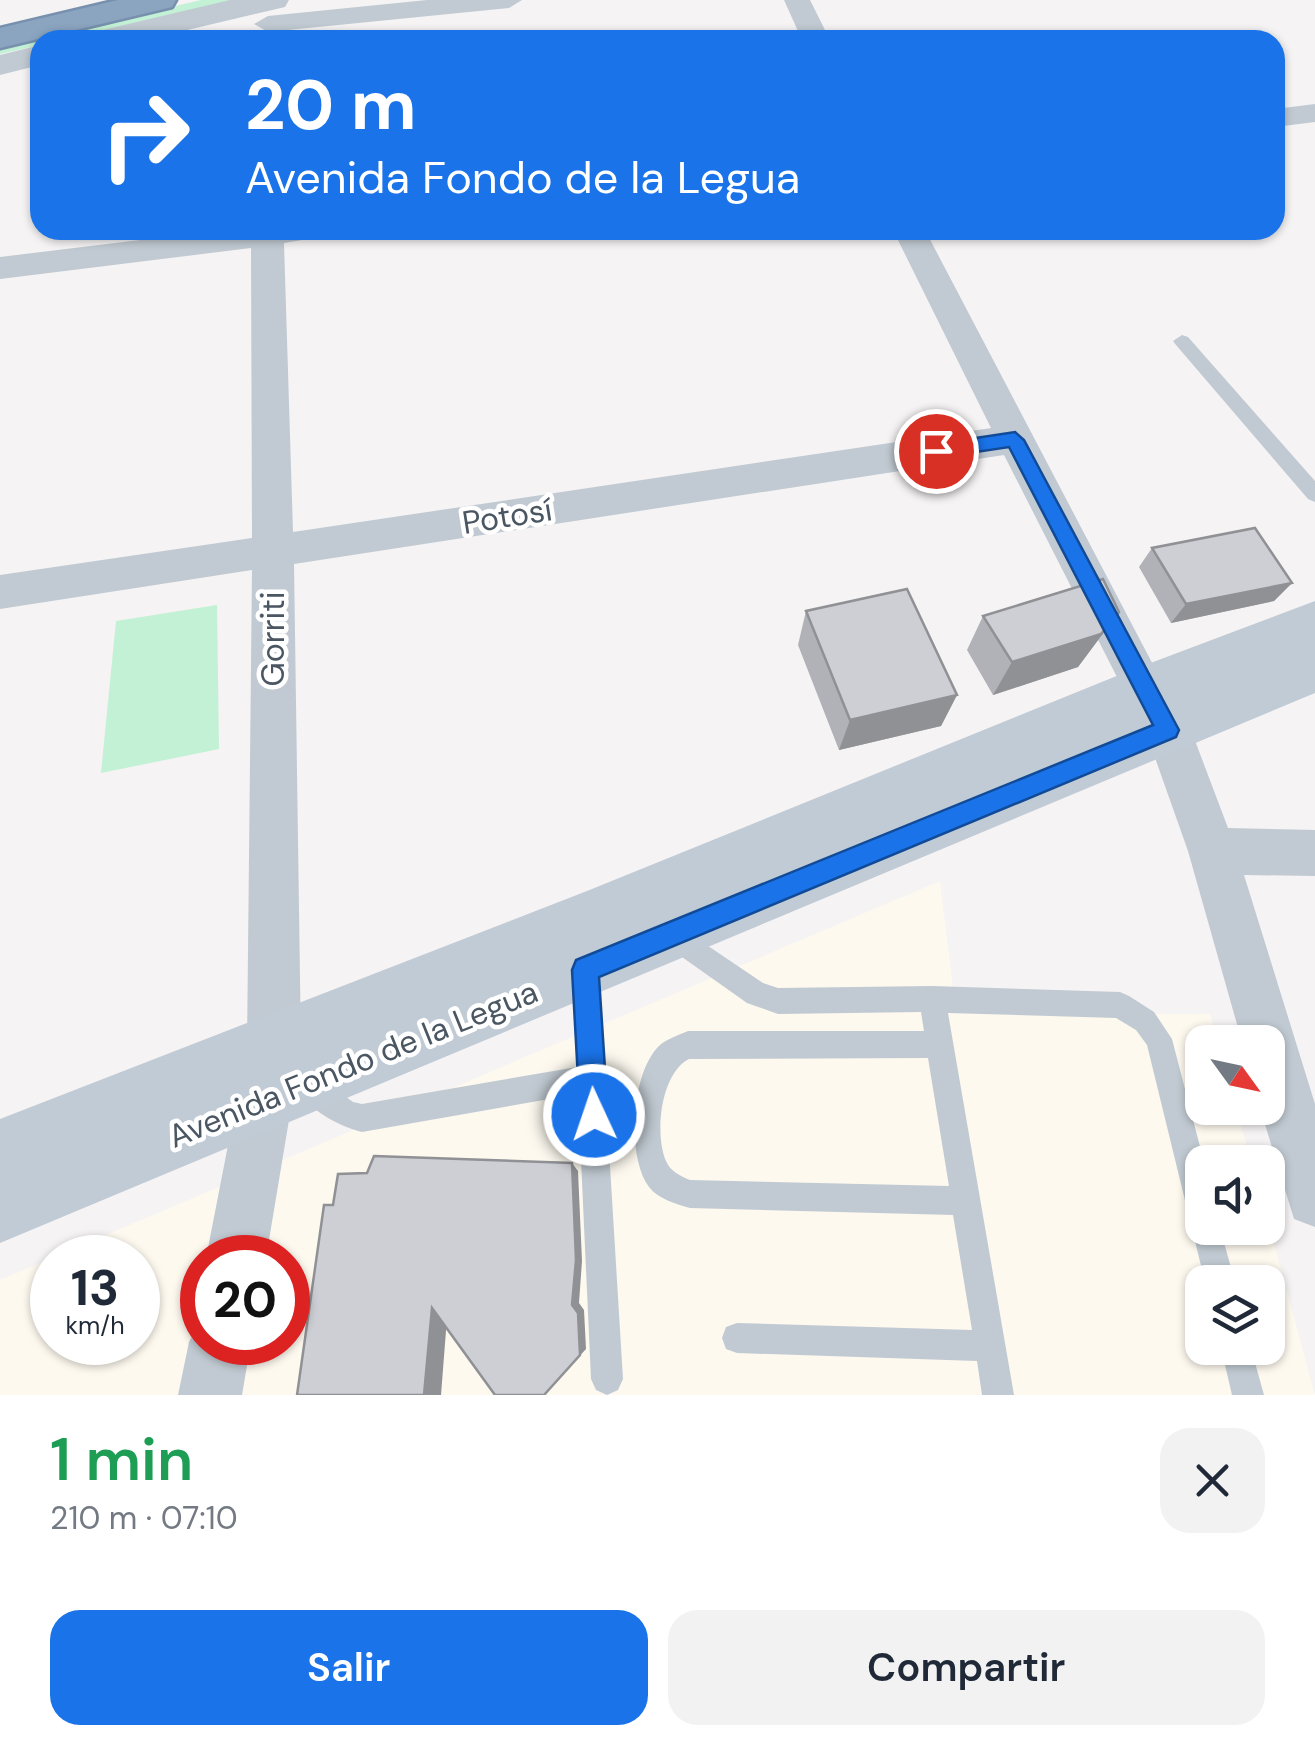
<!DOCTYPE html>
<html lang="es">
<meta charset="utf-8">
<style>
:root{--surface:#fff;--page:#f2f2f3;--text:#1f2937;--muted:#747a83;--accent:#1a73e8}
body{margin:0;font-family:"DM Sans",sans-serif;background:var(--page);color:var(--text);height:100vh;display:flex;flex-direction:column;font-size:38px;white-space:nowrap}
*{box-sizing:border-box;margin:0}
p{font-size:32px;color:var(--muted)}
.icon{flex:none;width:55px;height:55px;fill:none;stroke:currentColor;stroke-width:2;stroke-linecap:round;stroke-linejoin:round}
.map{position:relative;height:1395px;overflow:hidden}
.side{display:flex;flex-direction:column;background:var(--surface);flex:1}
.side>*{flex:none}
.hud{position:absolute;left:30px;top:30px;width:1255px;height:210px;border-radius:30px;box-shadow:0 2px 8px #0004;background:#1a73e8;color:#fff;overflow:hidden}
.needle{width:65px;rotate:123deg}
.buttons{position:absolute;left:1185px;top:1025px;display:grid;gap:20px}
.buttons a{display:grid;place-items:center;width:100px;height:100px;border-radius:20px;background:var(--surface);box-shadow:0 2px 8px #0004;font-size:50px}
.speed{position:absolute;left:30px;top:1235px;display:flex;gap:20px;font-size:50px;font-weight:700;text-align:center}
.speed>*{display:grid;place-content:center;width:130px;height:130px;border-radius:50%;background:var(--surface);box-shadow:0 2px 8px #0004;line-height:1}
.speed small{font-size:25px;font-weight:400}
.speed .limit{border:15px solid #d22;background:#fff;color:#111}
.pin{position:absolute;display:grid;place-items:center;width:85px;height:85px;color:#fff;margin:-42px;border:5px solid #fff;border-radius:50%;box-shadow:0 2px 10px #0007}
.me{position:absolute;width:110px;margin:-55px;rotate:357deg;stroke-linejoin:round;filter:drop-shadow(0 0 8px #0008)}
.turn{display:flex;align-items:center;gap:35px;height:210px;padding:0 50px;font-size:45px}
.turn .icon{width:130px;height:130px;stroke-width:2.5}
.turn b{display:block;font-size:70px;line-height:85px}
.round{display:grid;place-items:center;flex:none;width:105px;height:105px;border-radius:30px;background:var(--page)}
.overview{display:flex;align-items:center;justify-content:space-between;height:170px;padding:0 50px}
h1{font-size:60px;font-weight:600;line-height:75px;color:#1e9e55}
.button{display:flex;gap:20px;margin-top:auto;padding:20px 50px}
.button a{flex:1;height:115px;border-radius:30px;background:var(--accent);color:#fff;font-size:40px;font-weight:600;line-height:115px;text-align:center}
.button a+a{background:var(--page);color:var(--text)}
.map>svg:first-child{display:block}
.commercial{fill:#fdf9ef;fill-rule:evenodd}
.green{fill:#c3f1d5}
.lines{fill:none;stroke-linecap:round;stroke-linejoin:round}
.motorway-casing{stroke:#7690ad;stroke-width:5}
.service{fill:#c1cad2;fill-rule:evenodd}
.minor{fill:#c1cad2;fill-rule:evenodd}
.tertiary{fill:#c1cad2;fill-rule:evenodd}
.secondary{fill:#c1cbd6;fill-rule:evenodd}
.motorway{fill:#8ba5c1;fill-rule:evenodd}
.wall{fill:#b0b2b7}
.shaded-wall{fill:#909195}
.building{fill:#cdcfd5;stroke:#909195;stroke-width:2.5}
.route{fill:#1a73e8;stroke:#114b97;stroke-width:2.5}
.labels{text-anchor:middle;dominant-baseline:central;stroke-width:9;stroke-linejoin:round;paint-order:stroke}
.street-label{font-size:32px;fill:#4a5661;stroke:#fff}
</style>
<div class="map">
<svg width="1315" height="1395" viewBox="0 0 1315 1395">
<rect width="100%" height="100%" fill="#f5f3f3"/>
<path class="commercial" d="M940,881L956,1013L1210,1014L1218,1042H1202V1108H1236L1251,1162H1202V1228H1268V1221L1315,1395H0V1280ZM52,1258H138V1342H52ZM202,1258H288V1342H202ZM1202,1282H1268V1348H1202Z"/>
<path class="green" d="M201,0H234L62,40H40V45L0,54V47Z
M217,605L219,749L101,773L116,621Z"/>
<g class="lines">
<defs>
<path id="motorway" d="M118,0H176L172,7L0,48V28Z"/>
</defs>
<use href="#motorway" class="motorway-casing"/>
<path class="service" d="M1182,335L1188,337L1315,481V502L1308,499L1176,345L1173,341Z
M674,923L763,983L778,988L932,986L1120,992L1129,996L1154,1012L1172,1039L1204,1162L1202,1228H1220L1235,1282H1205L1147,1045L1136,1030L1116,1018L948,1013L1014,1395H982L977,1361L737,1353L726,1349L722,1338L726,1327L737,1323L972,1330L953,1215L690,1208C676,1204 658,1199 649,1187C626,1157 631,1071 660,1045C667,1039 679,1035 688,1031H924L921,1012L778,1014L747,1003L665,945L661,936L665,927ZM928,1058L949,1186L690,1180C680,1176 670,1171 666,1161C654,1133 661,1073 689,1059Z
M585,956L594,960L598,969L623,1379L618,1390L607,1395L596,1390L591,1379L578,1094L362,1132C338,1126 306,1109 296,1085L300,1075L310,1071L353,1102L362,1104L577,1067L572,969L576,960Z
M1221,1348H1251L1264,1395H1232Z"/>
<path class="minor" d="M427,0H522L509,8L268,32L254,24L268,16Z
M784,0H810L830,40H802Z
M1315,104V122L1275,127V109Z
M222,230H324L320,237L284,243L293,532L991,428L893,230H925L1159,676L1191,730L1228,828L1315,830V876L1244,875L1315,1104V1227L1294,1219L1260,1108H1268V1042H1242L1188,851L1148,738L1004,455L294,564L301,1048L266,1258H206L247,1048L252,570L0,609V575L252,538L251,248L0,279V257Z
M202,1318V1342H251L242,1395H178L189,1342Z"/>
<path class="tertiary" d="M230,0H289L285,7L145,40H85L90,33Z
M40,45V65L0,75V55Z"/>
<path class="secondary" d="M1315,601V693L0,1243V1119L587,891L1124,673Z"/>
<use href="#motorway" class="motorway"/>
</g>
<path class="wall" d="M1152,548L1292,583L1274,601L1171,623L1139,567Z
M806,611L957,695L941,726L839,750L798,645Z
M1119,612L1078,667L993,695L967,650L983,616Z"/>
<path class="shaded-wall" d="M1292,583L1274,601L1171,623L1186,604Z
M1119,612L1078,667L993,695L1012,662Z
M957,695L941,726L839,750L850,720Z
M572,1163L578,1171L582,1261L579,1303L584,1310L586,1349L544,1395L572,1305Z
M448,1305L441,1395H424L432,1308Z"/>
<path class="building" d="M1255,528L1292,583L1186,604L1152,548Z
M1103,579L1119,612L1101,634L1012,662L983,616Z
M907,589L957,695L850,720L806,611Z
M374,1156L572,1163L576,1260L572,1305L578,1313L580,1355L544,1395H495L432,1308L424,1395H297L324,1205H333L338,1174L367,1173Z"/>
<path class="route" d="M1015,432L1024,440L1179,730L1176,737L599,977L608,1115L604,1125L594,1129L584,1125L580,1115L572,970L576,960L1153,725L1009,447L936,458L927,451L936,444Z"/>
<g class="labels">
<g class="street-label">
<text transform="translate(507 516) rotate(-9)">Potosí</text>
<text transform="translate(273 639) rotate(-90)">Gorriti</text>
<text transform="translate(353 1064) rotate(-22)">Avenida Fondo de la Legua</text>
</g>
</g>
</svg>
<div class="buttons">
<a><svg class="needle" viewBox="-14 -14 28 28"><path d="M0-13l5 13h-10z" fill="#e53935"/><path d="M0 13l5-13h-10z" fill="#747a83"/></svg></a>
<a><svg class="icon" aria-label="sound" viewBox="0 0 24 24"><path d="M4 9h4l5-4v14l-5-4H4zM17 9q2 3 0 6"/></svg></a>
<a><svg class="icon" aria-label="layers" viewBox="0 0 24 24"><path d="M12 4l9 5-9 5-9-5zM3 14l9 5 9-5"/></svg></a>
</div>
<div class="speed"><div>13<small>km/h</small></div><div class="limit">20</div></div>
<div class="pin" style="left:936px;top:451px;background:#d93025"><svg class="icon" aria-label="arrive" viewBox="0 0 24 24"><path d="M6 21V4h12l-3 4 3 4H6"/></svg></div>
<svg class="me" style="left:594px;top:1115px" viewBox="-20 -20 40 40"><circle r="17" fill="#1a73e8" stroke="#fff" stroke-width="3"/><path d="M0-11L8 9 0 5-8 9z" fill="#fff"/></svg>
<div class="hud">
<div class="turn"><svg class="icon" aria-label="right" viewBox="0 0 24 24"><path d="M7 20v-9h11M14 6l5 5-5 5"/></svg><div><b>20 m</b>Avenida Fondo de la Legua</div></div>
</div>
</div>
<section class="side">
<div class="overview"><div><h1>1 min</h1><p>210 m · 07:10</p></div><a class="round"><svg class="icon" aria-label="close" viewBox="0 0 24 24"><path d="M6 6l12 12M18 6L6 18"/></svg></a></div>
<div class="button"><a>Salir</a><a>Compartir</a></div>
</section>
